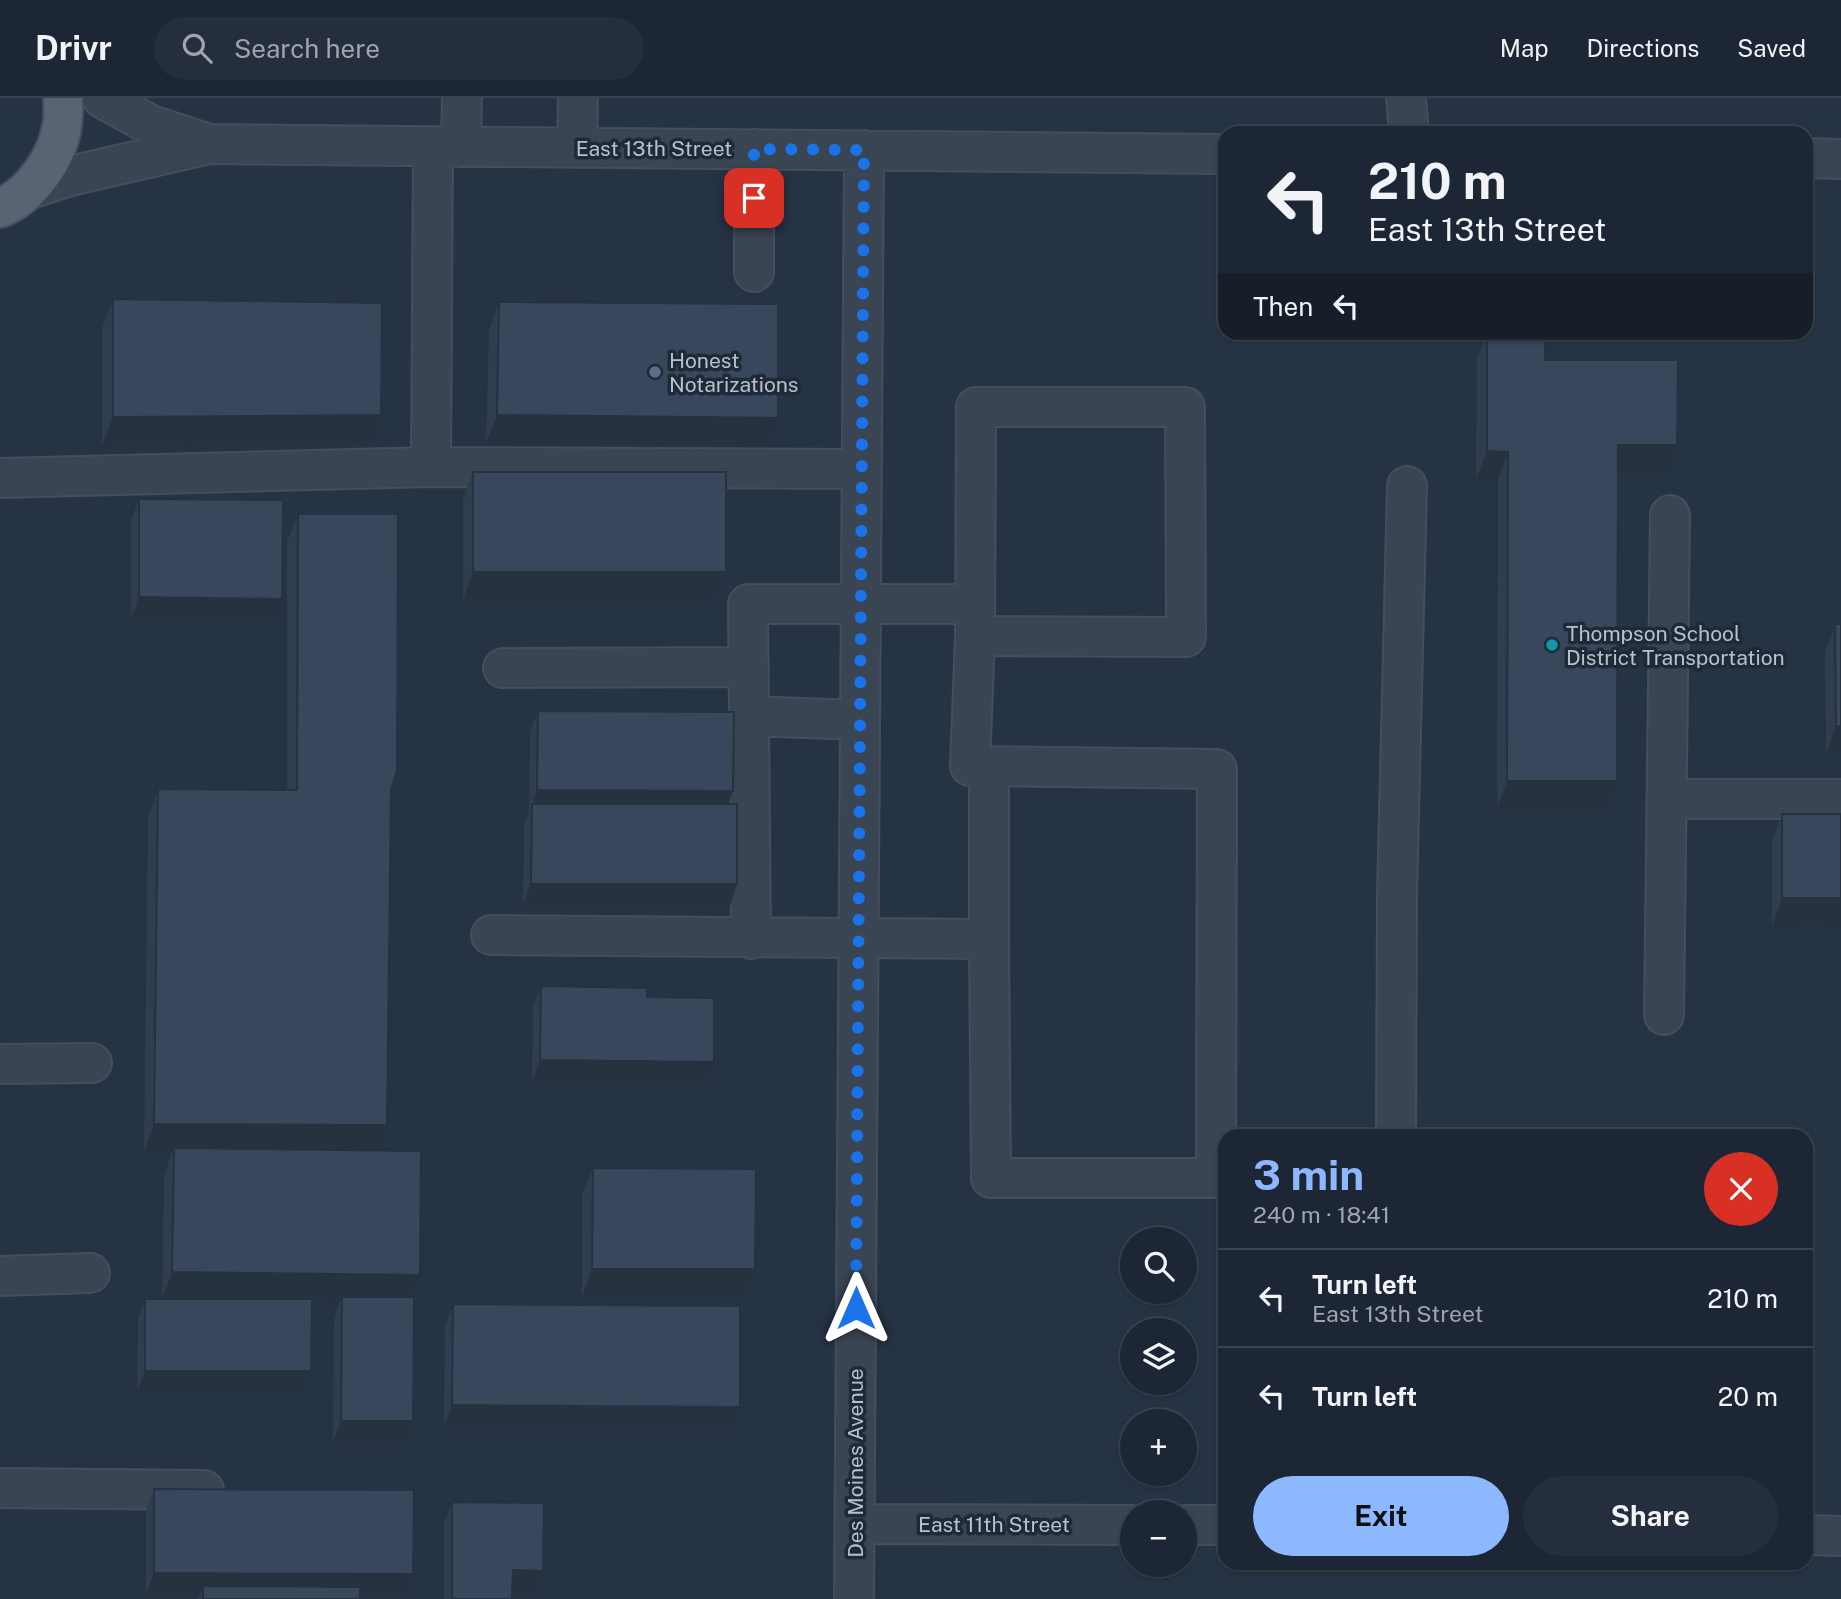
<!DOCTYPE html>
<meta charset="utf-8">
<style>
:root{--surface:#1c2634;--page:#252e3c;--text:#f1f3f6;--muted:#a0a5ac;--line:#3a434f;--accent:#8db8fd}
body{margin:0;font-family:"Public Sans",sans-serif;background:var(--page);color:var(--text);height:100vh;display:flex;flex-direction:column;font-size:26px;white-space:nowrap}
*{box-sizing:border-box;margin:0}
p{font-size:23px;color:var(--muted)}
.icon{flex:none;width:38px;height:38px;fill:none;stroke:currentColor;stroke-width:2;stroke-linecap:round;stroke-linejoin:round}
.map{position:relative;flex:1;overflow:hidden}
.sheet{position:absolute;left:1218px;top:1031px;width:595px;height:441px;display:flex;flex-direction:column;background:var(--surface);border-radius:21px;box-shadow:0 2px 5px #0004,0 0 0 2px var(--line)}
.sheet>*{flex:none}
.guide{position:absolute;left:1218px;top:28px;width:595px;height:214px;border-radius:21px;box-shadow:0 2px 5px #0004,0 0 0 2px var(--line);background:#1c2634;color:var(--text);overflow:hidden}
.fabs{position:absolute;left:1120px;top:1129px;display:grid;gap:14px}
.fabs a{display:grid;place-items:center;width:77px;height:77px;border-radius:50%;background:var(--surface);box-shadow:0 2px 5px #0004,0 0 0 2px var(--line);font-size:35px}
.pin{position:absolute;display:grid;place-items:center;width:60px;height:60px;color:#fff;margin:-30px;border-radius:14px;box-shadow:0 4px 10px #0006}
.me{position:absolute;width:77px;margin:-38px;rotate:0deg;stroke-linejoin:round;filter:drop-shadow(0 0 5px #0008)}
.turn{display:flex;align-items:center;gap:24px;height:147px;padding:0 35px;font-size:32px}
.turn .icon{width:91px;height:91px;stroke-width:2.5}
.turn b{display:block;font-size:49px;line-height:60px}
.then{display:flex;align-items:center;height:66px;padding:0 35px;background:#0003;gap:14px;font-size:26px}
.round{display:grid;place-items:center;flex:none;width:74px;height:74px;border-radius:37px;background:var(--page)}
.summary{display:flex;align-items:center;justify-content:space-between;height:119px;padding:0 35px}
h1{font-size:42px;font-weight:700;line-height:52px;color:var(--accent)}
.primary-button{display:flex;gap:14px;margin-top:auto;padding:14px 35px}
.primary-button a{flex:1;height:80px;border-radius:42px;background:var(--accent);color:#111;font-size:28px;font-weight:700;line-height:80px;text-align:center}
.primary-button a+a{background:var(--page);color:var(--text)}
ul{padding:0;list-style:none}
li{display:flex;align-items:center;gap:21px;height:98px;padding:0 35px;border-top:2px solid var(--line)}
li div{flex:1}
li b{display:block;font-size:26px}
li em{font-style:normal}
header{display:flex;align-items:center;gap:42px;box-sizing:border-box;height:98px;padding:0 35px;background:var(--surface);border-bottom:2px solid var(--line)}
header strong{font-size:33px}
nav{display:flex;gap:38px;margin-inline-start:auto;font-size:24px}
.search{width:490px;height:63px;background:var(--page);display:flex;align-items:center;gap:18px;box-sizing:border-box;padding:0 24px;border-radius:38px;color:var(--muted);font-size:26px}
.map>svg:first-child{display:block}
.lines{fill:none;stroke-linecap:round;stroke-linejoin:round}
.minor-casing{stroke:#444e5d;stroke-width:42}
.major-casing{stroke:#444e5d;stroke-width:42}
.minor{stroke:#3a4554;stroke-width:38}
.major{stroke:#586474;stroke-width:38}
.wall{fill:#303d4e}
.shaded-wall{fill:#273240}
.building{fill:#38475b;stroke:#273240;stroke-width:2}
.route{stroke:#1a73e8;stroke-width:12;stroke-dasharray:0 21.6}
.service-dot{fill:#5c6f8a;stroke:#1f2a39;stroke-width:2.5}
.culture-dot{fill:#0f9aa8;stroke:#1f2a39;stroke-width:2.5}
.labels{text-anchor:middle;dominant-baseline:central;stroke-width:7;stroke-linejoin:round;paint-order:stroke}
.street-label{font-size:21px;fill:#b8c0cd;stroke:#1f2a39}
.poi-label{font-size:21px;fill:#b8c0cd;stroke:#1f2a39;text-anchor:start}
</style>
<header>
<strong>Drivr</strong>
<div class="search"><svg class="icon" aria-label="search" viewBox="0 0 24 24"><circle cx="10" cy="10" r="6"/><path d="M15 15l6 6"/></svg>Search here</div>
<nav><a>Map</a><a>Directions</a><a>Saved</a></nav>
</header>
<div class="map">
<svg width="1841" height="1501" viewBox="0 0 1841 1501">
<rect width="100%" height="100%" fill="#263345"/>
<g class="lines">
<defs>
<path id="minor" d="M102,0L151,27L209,46
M1406,0L1409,35
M461,49L462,0
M577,50L578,0
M1806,60L1841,61
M27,92L70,78L209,46L1225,56
M754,174V51
M431,369L433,49
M0,380L431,369L861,371
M503,570L749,569
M750,618L860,622
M989,668V841
M1667,701H1841
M491,837L989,841L991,1080H1216L1217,671L970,668L975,538L976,309H1185L1186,539L975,538
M751,841L748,506H974
M1664,917L1670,417
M0,966L92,965
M1396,1038L1397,798L1407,388
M0,1178L90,1175
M0,1390L204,1392
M855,1426L1132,1427
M1185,1427H1225
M1806,1437L1841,1438
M854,1501L864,52"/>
<path id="major" d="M0,110C31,98 57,60 62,28C64,19 63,9 63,0"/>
</defs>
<use href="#minor" class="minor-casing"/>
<use href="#major" class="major-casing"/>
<use href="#minor" class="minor"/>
<use href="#major" class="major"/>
</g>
<path class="wall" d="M113,201L371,345L102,348V230Z
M499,204L778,320L768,348L486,345L489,233Z
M1487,234L1545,262L1667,375H1618L1607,711H1497L1498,382L1476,381L1477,262Z
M473,374L726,474L716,502H463V402Z
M139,401L274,522L131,521V423Z
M298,416L391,692L378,1053L420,1177L412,1199L405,1345H333L334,1221L340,1204H311V1273L303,1295L137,1294L138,1222L145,1201H162L164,1078L172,1054H144L148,720L158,691L287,692V444Z
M1835,526L1841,656H1826L1825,555Z
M538,613L733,693L728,706L730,808L523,807L524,728L529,712L530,634Z
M1782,716H1841V828L1772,829V744Z
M541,888L647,899L714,964L706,986L532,984L533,910Z
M593,1070L755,1171L745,1199H582V1098Z
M453,1206L732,1331L444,1329L445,1228Z
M154,1391L413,1476L405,1498H360V1501H198L200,1497H146V1412Z
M452,1404L535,1495L513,1494L512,1501H444V1426Z"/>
<path class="shaded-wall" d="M381,317L371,345L102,348L113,319Z
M497,317L778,320L768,348L486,345Z
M1618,347H1677L1667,375H1607Z
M1487,353L1508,354L1498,382L1476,381Z
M473,474H726L716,502H463Z
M139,499L282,501L274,522L131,521Z
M1836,628H1841V656H1826Z
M1507,683H1617L1607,711H1497Z
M537,692L733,693L725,715L532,708Z
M531,786H737L730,808L523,807Z
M1782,800H1841V828L1772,829Z
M540,962L714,964L706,986L532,984Z
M154,1026L387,1027L377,1055L174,1050L172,1054H144Z
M592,1171H755L745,1199H582Z
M172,1174L420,1177L409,1205L342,1199L340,1204L162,1202Z
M145,1273H311L303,1295L137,1294Z
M452,1307L740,1309L732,1331L444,1329Z
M341,1323H413L405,1345H333Z
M513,1472L543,1473L535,1495L505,1494Z
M154,1475L413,1476L405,1498L203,1497V1488L200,1497H146Z"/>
<path class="building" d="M113,201L382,205L381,317L113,319Z
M499,204L778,206V320L497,317Z
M1487,234H1545V262H1678L1677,347H1618L1617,683H1507L1508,354L1487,353Z
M473,374H726V474H473Z
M139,401L283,402L282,501L139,499Z
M298,416H398L397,672L391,692L387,1027L154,1026L158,691L297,692Z
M1835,526H1841V628H1836Z
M538,613L734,614L733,693L537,692Z
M532,706H737V786H531Z
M1782,716H1841V800H1782Z
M541,888L647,890V899L714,900V964L540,962Z
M174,1050L421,1053L420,1177L172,1174Z
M593,1070L756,1071L755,1171H592Z
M342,1199H414L413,1323H341Z
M145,1201H312L311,1273H145Z
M453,1206L740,1208V1309L452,1307Z
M154,1391L414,1392L413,1476L154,1475Z
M452,1404L544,1405L543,1473L513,1472L512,1501H452Z
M203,1488L360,1489V1501H203Z"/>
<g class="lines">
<path class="route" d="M754,100V51L864,52L856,1210"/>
</g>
<circle class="service-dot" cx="655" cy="274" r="7"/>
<circle class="culture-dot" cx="1552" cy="547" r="7"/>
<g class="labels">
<g class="street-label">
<text x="654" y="50">East 13th Street</text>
<text transform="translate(855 1365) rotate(-90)">Des Moines Avenue</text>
<text x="994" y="1426">East 11th Street</text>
</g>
<g class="poi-label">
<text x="669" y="262">Honest<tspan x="669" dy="24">Notarizations</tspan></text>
<text x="1566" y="535">Thompson School<tspan x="1566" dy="24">District Transportation</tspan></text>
</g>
</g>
</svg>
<div class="fabs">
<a><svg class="icon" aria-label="search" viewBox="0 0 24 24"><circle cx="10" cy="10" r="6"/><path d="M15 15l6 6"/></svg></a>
<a><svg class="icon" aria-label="layers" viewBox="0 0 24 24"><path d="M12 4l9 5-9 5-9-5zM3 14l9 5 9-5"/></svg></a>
<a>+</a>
<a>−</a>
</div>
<div class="pin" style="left:754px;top:100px;background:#d93025"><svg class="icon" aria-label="arrive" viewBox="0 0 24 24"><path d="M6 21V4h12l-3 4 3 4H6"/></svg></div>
<svg class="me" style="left:856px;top:1210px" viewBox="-20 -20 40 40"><path d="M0-17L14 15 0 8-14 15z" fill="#1a73e8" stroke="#fff" stroke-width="4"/></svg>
<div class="guide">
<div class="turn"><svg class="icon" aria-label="left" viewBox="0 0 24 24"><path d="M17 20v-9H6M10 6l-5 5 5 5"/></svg><div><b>210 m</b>East 13th Street</div></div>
<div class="then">Then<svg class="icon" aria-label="left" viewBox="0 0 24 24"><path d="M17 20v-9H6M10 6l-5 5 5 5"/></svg></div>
</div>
<section class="sheet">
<div class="summary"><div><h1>3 min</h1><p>240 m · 18:41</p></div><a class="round" style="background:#d93025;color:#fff"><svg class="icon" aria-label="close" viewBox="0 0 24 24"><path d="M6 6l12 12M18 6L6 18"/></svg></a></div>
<ul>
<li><svg class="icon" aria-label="left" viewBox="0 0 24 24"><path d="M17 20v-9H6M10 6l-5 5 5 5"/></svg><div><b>Turn left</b><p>East 13th Street</p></div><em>210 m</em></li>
<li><svg class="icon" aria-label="left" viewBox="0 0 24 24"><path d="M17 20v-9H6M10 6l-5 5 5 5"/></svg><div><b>Turn left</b></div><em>20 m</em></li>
</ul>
<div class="primary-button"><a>Exit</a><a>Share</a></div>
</section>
</div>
